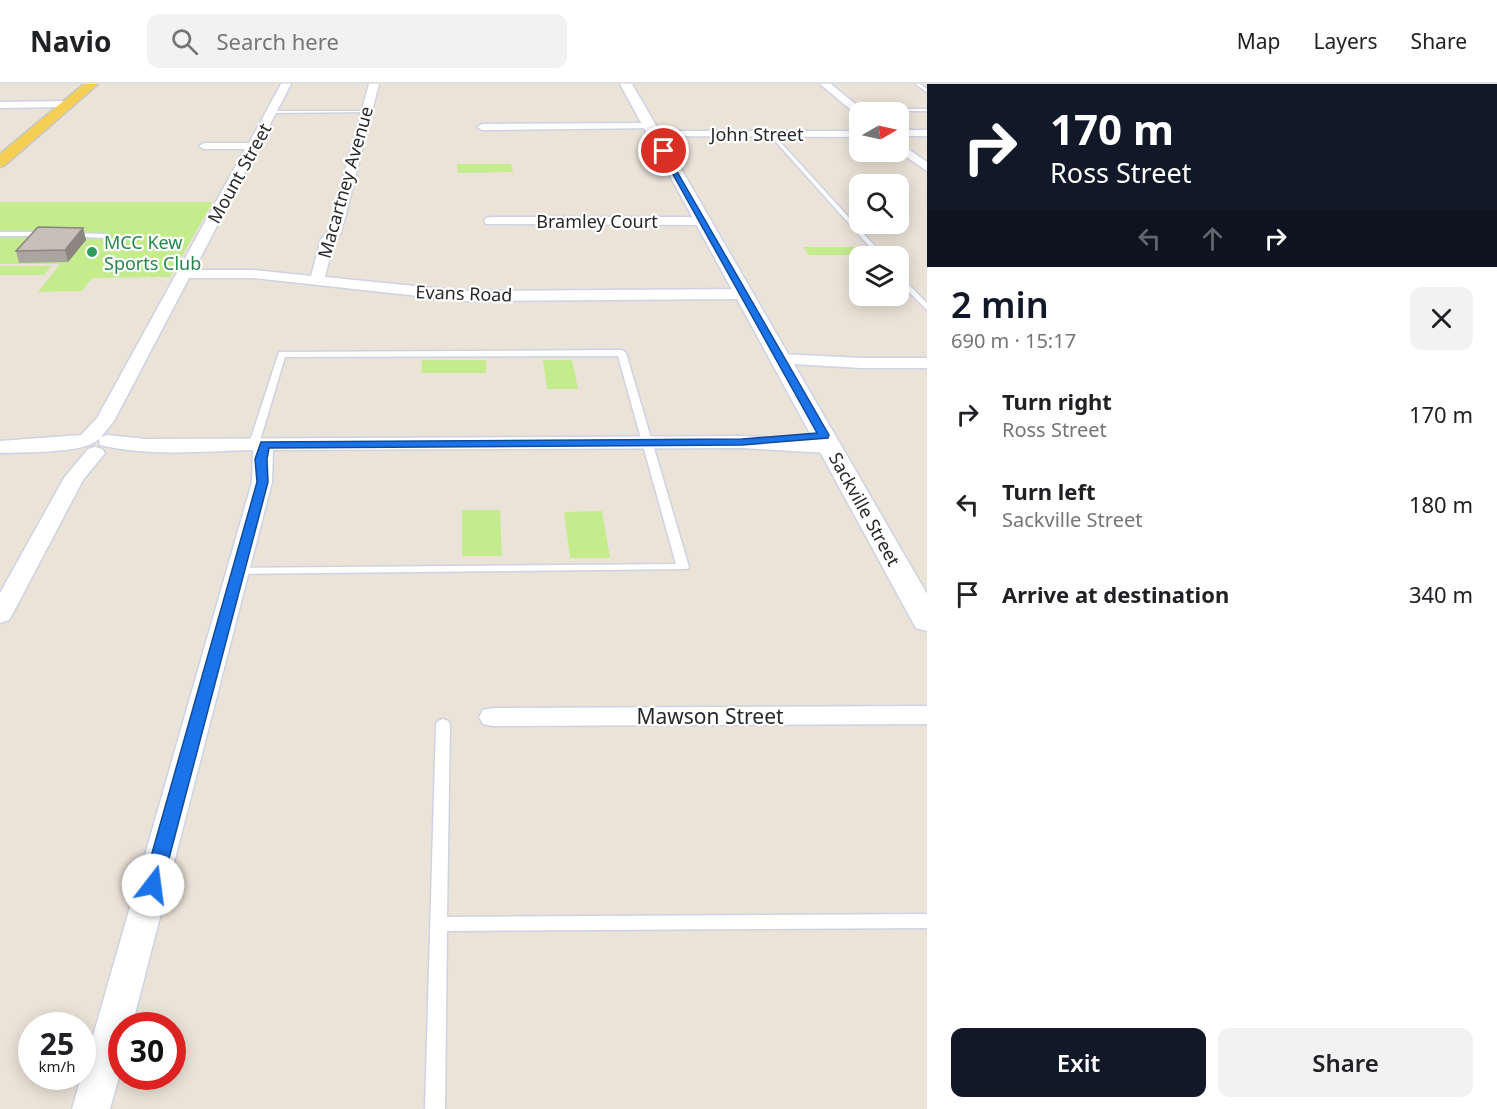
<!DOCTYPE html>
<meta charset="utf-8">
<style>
:root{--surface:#fff;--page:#f2f2f2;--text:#202124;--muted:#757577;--line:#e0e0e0;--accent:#111827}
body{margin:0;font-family:"Noto Sans",sans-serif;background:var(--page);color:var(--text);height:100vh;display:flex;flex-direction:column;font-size:22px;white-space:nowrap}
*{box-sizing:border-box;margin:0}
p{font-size:20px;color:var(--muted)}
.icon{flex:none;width:33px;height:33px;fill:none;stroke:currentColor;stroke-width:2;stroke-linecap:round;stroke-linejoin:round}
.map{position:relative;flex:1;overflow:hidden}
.side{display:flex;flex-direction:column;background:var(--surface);width:570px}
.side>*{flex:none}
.top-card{background:#111827;color:#fff;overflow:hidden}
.needle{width:39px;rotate:81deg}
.controls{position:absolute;left:849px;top:18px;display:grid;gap:12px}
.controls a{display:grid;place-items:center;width:60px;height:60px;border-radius:12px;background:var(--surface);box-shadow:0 3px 15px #0003;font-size:30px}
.speed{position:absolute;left:18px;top:928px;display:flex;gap:12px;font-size:30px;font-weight:700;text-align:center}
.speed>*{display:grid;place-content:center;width:78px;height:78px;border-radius:50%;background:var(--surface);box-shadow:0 3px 15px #0003;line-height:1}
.speed small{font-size:15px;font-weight:400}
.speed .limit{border:9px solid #d22;background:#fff;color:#111}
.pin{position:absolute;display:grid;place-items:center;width:51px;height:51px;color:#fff;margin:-26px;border:3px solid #fff;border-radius:50%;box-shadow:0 2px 6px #0007}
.me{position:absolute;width:66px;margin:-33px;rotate:15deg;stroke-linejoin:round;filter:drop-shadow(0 0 4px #0008)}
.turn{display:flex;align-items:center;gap:21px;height:126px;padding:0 24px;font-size:27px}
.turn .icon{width:78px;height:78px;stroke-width:2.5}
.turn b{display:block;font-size:42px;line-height:51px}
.lanes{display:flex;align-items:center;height:57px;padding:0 24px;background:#0003;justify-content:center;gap:30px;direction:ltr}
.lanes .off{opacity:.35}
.round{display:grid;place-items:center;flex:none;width:63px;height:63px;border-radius:12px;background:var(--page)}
.head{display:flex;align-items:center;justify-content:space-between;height:102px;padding:0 24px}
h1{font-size:36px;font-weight:600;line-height:45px;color:var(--accent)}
.action{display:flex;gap:12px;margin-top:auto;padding:12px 24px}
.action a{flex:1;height:69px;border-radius:12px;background:var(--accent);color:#fff;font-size:24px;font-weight:600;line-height:69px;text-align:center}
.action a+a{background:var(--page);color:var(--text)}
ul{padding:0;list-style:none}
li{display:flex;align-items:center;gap:18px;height:90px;padding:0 24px}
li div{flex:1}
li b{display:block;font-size:22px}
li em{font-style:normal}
header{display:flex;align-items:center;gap:36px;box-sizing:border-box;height:84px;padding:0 30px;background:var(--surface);border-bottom:2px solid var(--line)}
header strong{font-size:28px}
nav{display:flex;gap:33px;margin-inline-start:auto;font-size:21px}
.search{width:420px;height:54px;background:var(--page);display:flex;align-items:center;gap:15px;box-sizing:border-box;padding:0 21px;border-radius:12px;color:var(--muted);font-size:22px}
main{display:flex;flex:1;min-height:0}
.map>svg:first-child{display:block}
.pitch{fill:#c4ec8d}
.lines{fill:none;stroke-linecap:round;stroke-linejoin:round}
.service-casing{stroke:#ced2e2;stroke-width:3}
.minor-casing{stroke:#ced2e2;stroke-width:3}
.tertiary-casing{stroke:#ced2e2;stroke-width:3}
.primary-casing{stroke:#c7c7c7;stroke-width:3}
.service{fill:#fff;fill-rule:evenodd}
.minor{fill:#fff;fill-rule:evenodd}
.tertiary{fill:#fff;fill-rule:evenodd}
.primary{fill:#f5cf54;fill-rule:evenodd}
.wall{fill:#aaa59e}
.shaded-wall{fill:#8b8681}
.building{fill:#c6c0b8;stroke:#8b8681;stroke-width:1.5}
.route{fill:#1a73e8;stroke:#114b97;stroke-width:1.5}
.leisure-dot{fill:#2e9e5b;stroke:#fff;stroke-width:2}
.labels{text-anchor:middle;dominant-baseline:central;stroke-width:4.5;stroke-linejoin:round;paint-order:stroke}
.far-street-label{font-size:18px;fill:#282828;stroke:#fff}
.far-leisure-label{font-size:18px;fill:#27864d;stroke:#fff;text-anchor:start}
.street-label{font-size:21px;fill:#282828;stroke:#fff}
</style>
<header>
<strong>Navio</strong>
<div class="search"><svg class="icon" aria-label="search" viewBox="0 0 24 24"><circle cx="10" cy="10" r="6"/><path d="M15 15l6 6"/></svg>Search here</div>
<nav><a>Map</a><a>Layers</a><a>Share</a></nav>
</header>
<main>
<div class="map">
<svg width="927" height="1025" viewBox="0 0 927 1025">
<rect width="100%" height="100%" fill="#ebe3d8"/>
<path class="pitch" d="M457,80H511L513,88L458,89Z
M0,118H213L170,193L92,194L82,207L38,208L60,180H0Z
M803,163H855L862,171H809Z
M0,182H51L44,191H0Z
M422,276H486V289H421Z
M543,276H572L578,305H547Z
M462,426H500L502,472H462Z
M602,427L610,474H570L564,428Z"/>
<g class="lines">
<defs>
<path id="service" d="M915,0H920L927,5V8Z
M854,25H927V27H856Z
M270,27H366L368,28L272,29Z
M768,49H772L884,172H878Z
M0,148H47L50,150L47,152H0Z
M68,149L104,150L107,152L104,154L70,152L67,150Z
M898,190L927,219V226L898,197Z
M622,266L626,269L689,483L687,485L238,490L232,487L238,484L676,480L618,272L285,273L259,360L254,363L249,360L279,268Z
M443,635L448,637L450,640L447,833L927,830V844L447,847L445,1025H425L436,640L438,637Z"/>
<path id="minor" d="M281,0H291L194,186H253L311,192L321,155L328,148L369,0H379L341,149L334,156L325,193L464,207L744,205L752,210L744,215L464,217L253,194H189L114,337L101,353L107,351L146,355L742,352L830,357L837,359L840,363L837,367L830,369L742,364L273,366L272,398L132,942H122V982L110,1025H72L252,398L253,366C204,367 149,373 100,361L99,355C85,370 21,368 0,369V357L81,351L97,334L245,65H204L199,62L204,59H249Z
M820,0H831L865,28L857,31Z
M0,18L69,17L74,20L69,23L0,24Z
M649,39L653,40V44L482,46L477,43L482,40Z
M898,46H927V52H898Z
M654,47H860V53L650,52L649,50Z
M898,58L927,78V87L898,67Z
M491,133H703L710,137L703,141L486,140L484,137L486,134Z
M782,270L861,274H927V284H861L776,279L773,275L776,271Z
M95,363L102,365L105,369L83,396L12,531L9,536L0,539V509L64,394L88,365Z
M927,622V640L493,642L483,640L479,633L483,626L493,624Z"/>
<path id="tertiary" d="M620,0H632L927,510V547L916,544L912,537Z"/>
<path id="primary" d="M84,0H98L5,81L0,83V70Z"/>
</defs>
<use href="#service" class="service-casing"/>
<use href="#minor" class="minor-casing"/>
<use href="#tertiary" class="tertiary-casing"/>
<use href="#primary" class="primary-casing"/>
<use href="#service" class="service"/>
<use href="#minor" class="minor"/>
<use href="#tertiary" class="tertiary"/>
<use href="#primary" class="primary"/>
</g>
<path class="wall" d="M83,144L86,156L68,178L19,179L16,167Z"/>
<path class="shaded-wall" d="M83,144L86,156L68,178L65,166Z"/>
<path class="building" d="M38,143L83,144L65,166L16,167Z"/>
<path class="route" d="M664,65L829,351L828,354L742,361L269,364L267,375L268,398L162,801L159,806L153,808L146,806L143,801L257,398L255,375L261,358L742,355L817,349L660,67Z"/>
<circle class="leisure-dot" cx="92" cy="168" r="6"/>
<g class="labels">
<g class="far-street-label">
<text x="757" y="50">John Street</text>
<text transform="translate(239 89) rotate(-61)">Mount Street</text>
<text transform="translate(345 98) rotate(-74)">Macartney Avenue</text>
<text x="597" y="137">Bramley Court</text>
<text transform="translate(464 209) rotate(2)">Evans Road</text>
<text transform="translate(865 425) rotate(61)">Sackville Street</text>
</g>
<g class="far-leisure-label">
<text x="104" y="158">MCC Kew<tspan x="104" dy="21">Sports Club</tspan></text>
</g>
<g class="street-label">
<text x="710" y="632">Mawson Street</text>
</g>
</g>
</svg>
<div class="controls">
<a><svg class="needle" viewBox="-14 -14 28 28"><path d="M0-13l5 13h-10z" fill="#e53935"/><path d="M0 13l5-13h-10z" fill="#757577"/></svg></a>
<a><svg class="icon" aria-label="search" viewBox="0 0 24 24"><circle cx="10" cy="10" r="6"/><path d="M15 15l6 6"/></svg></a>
<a><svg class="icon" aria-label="layers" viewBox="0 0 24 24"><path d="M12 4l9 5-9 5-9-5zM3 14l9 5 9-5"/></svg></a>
</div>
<div class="speed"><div>25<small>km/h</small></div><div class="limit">30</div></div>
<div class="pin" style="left:664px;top:67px;background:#d93025"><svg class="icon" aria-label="arrive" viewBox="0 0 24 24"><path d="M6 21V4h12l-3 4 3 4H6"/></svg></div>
<svg class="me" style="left:153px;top:801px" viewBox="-20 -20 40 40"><circle r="19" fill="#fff"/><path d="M0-13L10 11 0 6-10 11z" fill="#1a73e8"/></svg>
</div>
<section class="side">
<div class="top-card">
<div class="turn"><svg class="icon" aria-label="right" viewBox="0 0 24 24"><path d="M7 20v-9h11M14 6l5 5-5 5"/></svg><div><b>170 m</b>Ross Street</div></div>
<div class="lanes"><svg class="icon off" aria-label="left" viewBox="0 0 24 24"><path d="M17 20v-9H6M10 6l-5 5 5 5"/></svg><svg class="icon off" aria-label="ahead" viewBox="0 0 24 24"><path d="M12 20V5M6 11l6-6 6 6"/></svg><svg class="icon" aria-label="right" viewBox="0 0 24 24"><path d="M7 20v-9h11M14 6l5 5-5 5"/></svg></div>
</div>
<div class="head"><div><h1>2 min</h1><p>690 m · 15:17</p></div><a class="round"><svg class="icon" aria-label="close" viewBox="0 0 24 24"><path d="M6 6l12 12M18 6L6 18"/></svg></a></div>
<ul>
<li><svg class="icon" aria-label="right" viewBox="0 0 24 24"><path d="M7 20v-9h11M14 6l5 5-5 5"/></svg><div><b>Turn right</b><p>Ross Street</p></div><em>170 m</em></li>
<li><svg class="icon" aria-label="left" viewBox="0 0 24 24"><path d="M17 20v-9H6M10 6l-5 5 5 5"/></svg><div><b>Turn left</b><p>Sackville Street</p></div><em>180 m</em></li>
<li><svg class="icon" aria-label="arrive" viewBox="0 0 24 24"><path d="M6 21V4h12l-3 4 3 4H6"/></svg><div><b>Arrive at destination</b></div><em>340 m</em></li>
</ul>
<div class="action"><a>Exit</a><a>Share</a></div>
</section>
</main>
